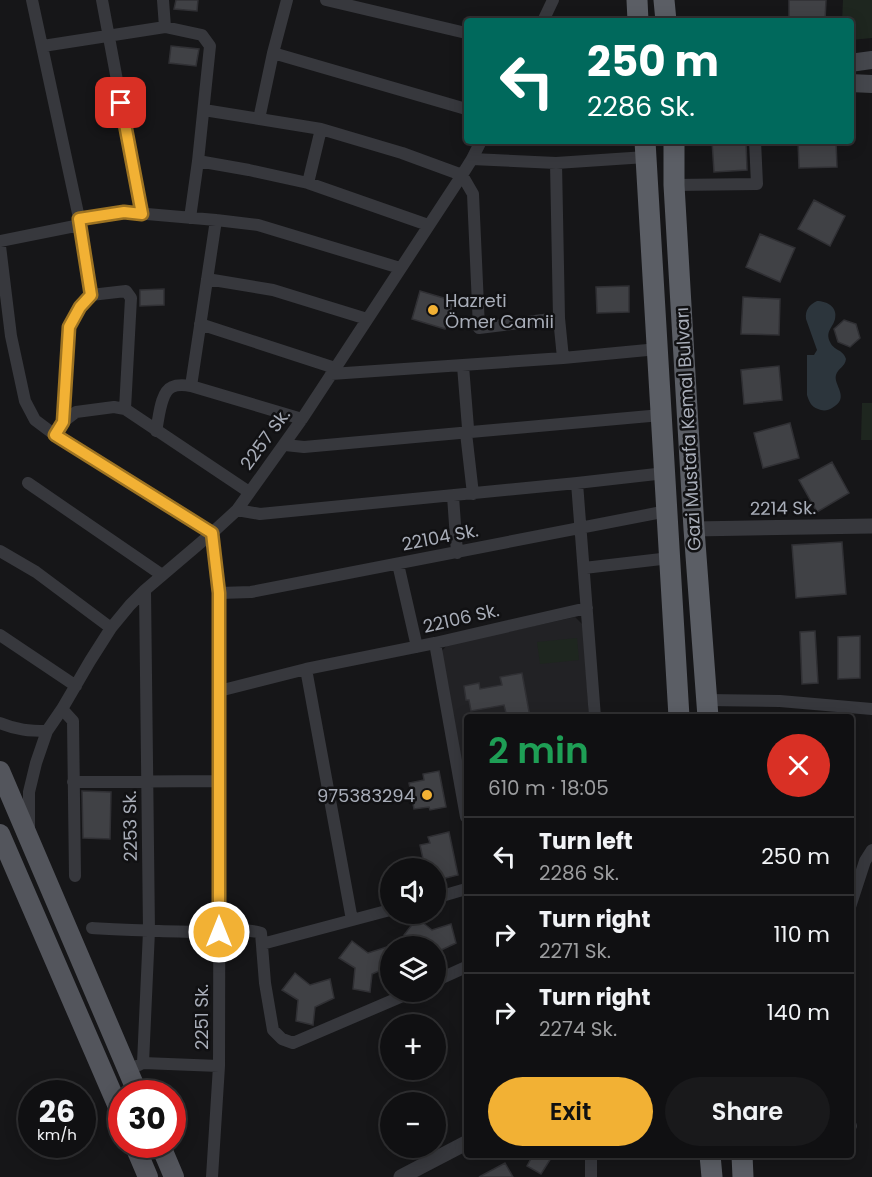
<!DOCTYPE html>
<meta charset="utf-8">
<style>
:root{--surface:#101012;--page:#19191b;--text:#f1f3f6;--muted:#9c9d9f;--line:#303032;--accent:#f2b134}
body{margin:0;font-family:Poppins,sans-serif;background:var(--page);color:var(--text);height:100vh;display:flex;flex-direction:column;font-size:22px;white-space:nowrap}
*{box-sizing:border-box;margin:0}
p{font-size:20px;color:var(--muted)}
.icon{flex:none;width:33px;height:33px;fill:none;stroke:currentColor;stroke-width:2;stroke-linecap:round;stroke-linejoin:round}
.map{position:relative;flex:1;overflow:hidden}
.drawer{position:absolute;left:464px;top:714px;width:390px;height:444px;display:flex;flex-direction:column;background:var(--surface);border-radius:6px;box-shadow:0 3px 15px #0003,0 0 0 2px var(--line)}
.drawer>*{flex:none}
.top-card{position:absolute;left:464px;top:18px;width:390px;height:126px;border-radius:6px;box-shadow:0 3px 15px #0003,0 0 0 2px var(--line);background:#00695c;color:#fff;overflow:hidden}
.fabs{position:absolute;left:380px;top:858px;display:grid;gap:12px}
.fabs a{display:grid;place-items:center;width:66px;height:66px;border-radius:50%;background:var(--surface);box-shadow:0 3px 15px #0003,0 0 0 2px var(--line);font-size:30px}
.speed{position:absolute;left:18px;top:1080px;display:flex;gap:12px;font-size:30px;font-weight:700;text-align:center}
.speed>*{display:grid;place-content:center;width:78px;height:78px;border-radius:50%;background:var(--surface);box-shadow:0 3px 15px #0003,0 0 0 2px var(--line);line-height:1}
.speed small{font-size:15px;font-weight:400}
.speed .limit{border:9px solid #d22;background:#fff;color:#111}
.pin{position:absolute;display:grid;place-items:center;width:51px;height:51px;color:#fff;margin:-26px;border-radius:12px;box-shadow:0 3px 9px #0006}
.me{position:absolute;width:66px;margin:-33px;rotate:0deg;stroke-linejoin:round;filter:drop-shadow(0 0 4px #0008)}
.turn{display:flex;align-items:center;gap:21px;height:126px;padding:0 24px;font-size:27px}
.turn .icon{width:78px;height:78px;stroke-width:2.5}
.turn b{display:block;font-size:42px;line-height:51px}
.round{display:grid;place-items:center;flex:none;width:63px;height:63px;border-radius:32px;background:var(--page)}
.summary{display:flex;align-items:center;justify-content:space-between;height:102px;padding:0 24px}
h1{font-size:36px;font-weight:600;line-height:45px;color:#1e9e55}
.button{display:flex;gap:12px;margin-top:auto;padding:12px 24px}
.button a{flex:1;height:69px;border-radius:36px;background:var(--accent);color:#111;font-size:24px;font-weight:600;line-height:69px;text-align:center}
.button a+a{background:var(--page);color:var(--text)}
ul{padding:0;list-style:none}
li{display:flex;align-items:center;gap:18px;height:78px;padding:0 24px;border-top:2px solid var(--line)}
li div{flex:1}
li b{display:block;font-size:22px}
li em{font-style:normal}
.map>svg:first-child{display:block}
.built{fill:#222225}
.park{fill:#1e261f}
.water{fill:#2c353c}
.building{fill:#404145;stroke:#303034;stroke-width:1.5}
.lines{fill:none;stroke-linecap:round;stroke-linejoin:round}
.minor{stroke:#37383d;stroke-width:12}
.tertiary{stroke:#37383d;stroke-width:15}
.secondary{stroke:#45474d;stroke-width:18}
.primary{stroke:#53555c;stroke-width:20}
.trunk{stroke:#5b5e65;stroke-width:21}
.route-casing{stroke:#9d7322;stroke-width:15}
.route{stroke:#f2b134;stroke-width:10}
.poi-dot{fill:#f2b134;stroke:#111113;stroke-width:2}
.labels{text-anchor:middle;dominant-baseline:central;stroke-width:5;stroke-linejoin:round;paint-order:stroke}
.poi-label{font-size:18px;fill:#a8adb8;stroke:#111113;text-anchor:start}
.street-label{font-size:18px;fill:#a8adb8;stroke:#111113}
</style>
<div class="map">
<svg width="872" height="1177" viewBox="0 0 872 1177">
<rect width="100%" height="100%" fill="#161618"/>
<path class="built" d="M575,617L583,625L589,717H466V790L441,652L447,645Z"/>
<path class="park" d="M843,0H872V38L851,40L850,21H842Z
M862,403H872V440H861Z
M577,638L579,660L540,664L537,642Z"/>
<path class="water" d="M817,301C827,301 838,307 835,319C833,328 825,331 830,342C834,351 843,349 846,359C845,367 838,368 836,375C833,385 851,398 832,408C828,411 822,411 818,409C811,407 809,401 807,395V355H814L817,350L806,319C805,310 809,305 817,301Z"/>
<path class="building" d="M176,0H198L197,11L174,9Z
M789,0H826L825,21H789Z
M171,46L199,49L196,66L169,63Z
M712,141H746L747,170L714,172Z
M798,141H836L837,167L799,168Z
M814,200L845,216L830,246L798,229Z
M760,234L795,248L780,282L746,267Z
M629,286V312L597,313L596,287Z
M164,289V305L140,306V290Z
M420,291L454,301L445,329L412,319Z
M743,297L780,299L779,335L741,334Z
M844,320L856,324L860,338L850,347L838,342L834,329Z
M779,366L782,400L744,404L741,370Z
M790,423L799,458L763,468L754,433Z
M832,462L849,493L817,512L799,480Z
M842,542L846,594L796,598L792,545Z
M815,631L818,683L802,684L800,632Z
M860,636V678L838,679V637Z
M522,673L530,717H507L504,705L471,711L469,700H466L464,686L479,683L480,689L502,685L500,677Z
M439,771L446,807L430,810L429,807L414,809L409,783L424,780L423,774Z
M82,791L111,792L110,839L83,838Z
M449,832L458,875L437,880L435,868H425L420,845L430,843L428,837Z
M417,918L432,930L451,924L456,943L435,953V946H422L404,935Z
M352,941L368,953L387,947L390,959V966L372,974L370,992L353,989L355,968L339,958Z
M295,973L310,985L330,979L334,998L315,1007L313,1025L296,1021L298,1000L282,990Z
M533,1155H553L541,1174L527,1166Z
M505,1163L513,1177H479Z"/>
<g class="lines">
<path class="minor" d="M32,0L79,218L91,295L80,307L69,327L63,422L55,435
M102,0L142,214
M163,0L165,27
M326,0L466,33
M543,21L553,0
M43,46L165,27L202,35L210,46L198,161L190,218
M273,53L466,109
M204,110L321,129L402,153L462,175L473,194L479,328L559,318
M259,119L273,53L287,0
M472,159L556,163L646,157
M198,161L249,170L308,183L428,225
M556,163L559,318L563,358
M308,183L321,129
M674,185L757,184L755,141
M79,218L124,212L216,220L258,225L400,268
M0,241L80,225
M0,246L11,336L25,401L35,420L55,435L212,533
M207,279L273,290L367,319
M91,295L126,291L131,298L125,409
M200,324L335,368
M463,366L468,428L466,433L473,494
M331,374L563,358L658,349
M191,386L216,220
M63,422L76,412L114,407L125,409L249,492
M156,431C159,419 160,392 172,387C178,384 185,385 191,386L302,419
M285,445L304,447L661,415
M28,483L162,575
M577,483L595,717
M453,496L457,553
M237,510L260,514L577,483L665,473
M212,533L220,593L219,1066L212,1177
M0,551L36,572L111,628
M398,564L417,647
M584,568L670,558
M220,593L251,592L667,511
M0,635L76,686
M435,643L466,817
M306,669L352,920
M219,691L306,669L435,643L587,608
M706,700L780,701L872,709
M62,709L73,721L75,876
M0,723C17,730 29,731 47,731
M73,782L219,781
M29,827V792L36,763L47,731L62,709L90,661L111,628L130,605L145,590L212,533L237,510L302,419L462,175L472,159L481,141
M435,898L466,889
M850,907L865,861L872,850
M92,928C133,930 173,932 214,932C230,932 246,928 261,933L265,983L273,1030L282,1039L293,1043L412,992
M262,944L390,910
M435,981L466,967
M143,1063L149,931L145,590
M137,1066L143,1063L219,1066
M850,1127L851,1126
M591,1155V1177"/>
<path class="tertiary" d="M694,529L872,526
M401,1177L466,1143"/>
<path class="secondary" d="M850,63L872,60
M850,83L872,84"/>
<path class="primary" d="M0,771L138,1094
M0,834L122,1116
M134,1144L148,1177
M160,1144L174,1177"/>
<path class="trunk" d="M637,0L638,21
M664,0L666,21
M645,141L679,717
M674,141V185L694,529L708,717
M710,1155L712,1177
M742,1155L743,1177"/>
</g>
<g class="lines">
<defs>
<path id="route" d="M121,103L142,214L124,212L79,219L91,295L80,307L69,327L63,422L55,435L212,533L219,593V932"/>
</defs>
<use href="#route" class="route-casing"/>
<use href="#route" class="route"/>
</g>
<g class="poi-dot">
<circle cx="433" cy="310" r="6"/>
<circle cx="427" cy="795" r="6"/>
</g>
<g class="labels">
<g class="poi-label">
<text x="445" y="300">Hazreti<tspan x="445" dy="21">Ömer Camii</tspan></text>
<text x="415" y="795" text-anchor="end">975383294</text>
</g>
<g class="street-label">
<text transform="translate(688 429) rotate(-93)">Gazi Mustafa Kemal Bulvarı</text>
<text transform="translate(265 439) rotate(-54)">2257 Sk.</text>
<text transform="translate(783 508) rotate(-1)">2214 Sk.</text>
<text transform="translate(440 537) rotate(-11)">22104 Sk.</text>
<text transform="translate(461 618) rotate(-13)">22106 Sk.</text>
<text transform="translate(130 826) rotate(-91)">2253 Sk.</text>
<text transform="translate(201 1017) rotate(-90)">2251 Sk.</text>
</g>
</g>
</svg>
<div class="fabs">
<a><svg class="icon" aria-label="sound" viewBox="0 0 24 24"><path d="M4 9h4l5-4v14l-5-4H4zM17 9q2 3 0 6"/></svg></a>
<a><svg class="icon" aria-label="layers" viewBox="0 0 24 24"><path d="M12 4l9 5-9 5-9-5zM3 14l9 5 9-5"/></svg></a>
<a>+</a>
<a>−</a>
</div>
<div class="speed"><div>26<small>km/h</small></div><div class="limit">30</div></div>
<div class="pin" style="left:121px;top:103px;background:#d93025"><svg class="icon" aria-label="arrive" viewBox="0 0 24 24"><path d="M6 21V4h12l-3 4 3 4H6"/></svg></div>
<svg class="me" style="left:219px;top:932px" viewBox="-20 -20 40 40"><circle r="17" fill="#f2b134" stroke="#fff" stroke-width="3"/><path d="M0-11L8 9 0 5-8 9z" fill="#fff"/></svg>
<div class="top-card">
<div class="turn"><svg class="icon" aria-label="left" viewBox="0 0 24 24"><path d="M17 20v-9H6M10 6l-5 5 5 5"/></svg><div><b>250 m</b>2286 Sk.</div></div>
</div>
<section class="drawer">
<div class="summary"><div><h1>2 min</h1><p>610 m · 18:05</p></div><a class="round" style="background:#d93025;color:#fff"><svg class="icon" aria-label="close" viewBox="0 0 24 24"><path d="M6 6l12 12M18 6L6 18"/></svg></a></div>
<ul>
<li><svg class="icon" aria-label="left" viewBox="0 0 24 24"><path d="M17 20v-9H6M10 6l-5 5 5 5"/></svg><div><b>Turn left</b><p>2286 Sk.</p></div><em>250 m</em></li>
<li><svg class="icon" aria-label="right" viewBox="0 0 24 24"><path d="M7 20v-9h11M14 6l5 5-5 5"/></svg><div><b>Turn right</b><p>2271 Sk.</p></div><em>110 m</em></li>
<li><svg class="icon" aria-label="right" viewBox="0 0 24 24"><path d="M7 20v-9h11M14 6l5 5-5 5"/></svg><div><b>Turn right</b><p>2274 Sk.</p></div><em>140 m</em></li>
</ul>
<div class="button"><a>Exit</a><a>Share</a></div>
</section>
</div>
